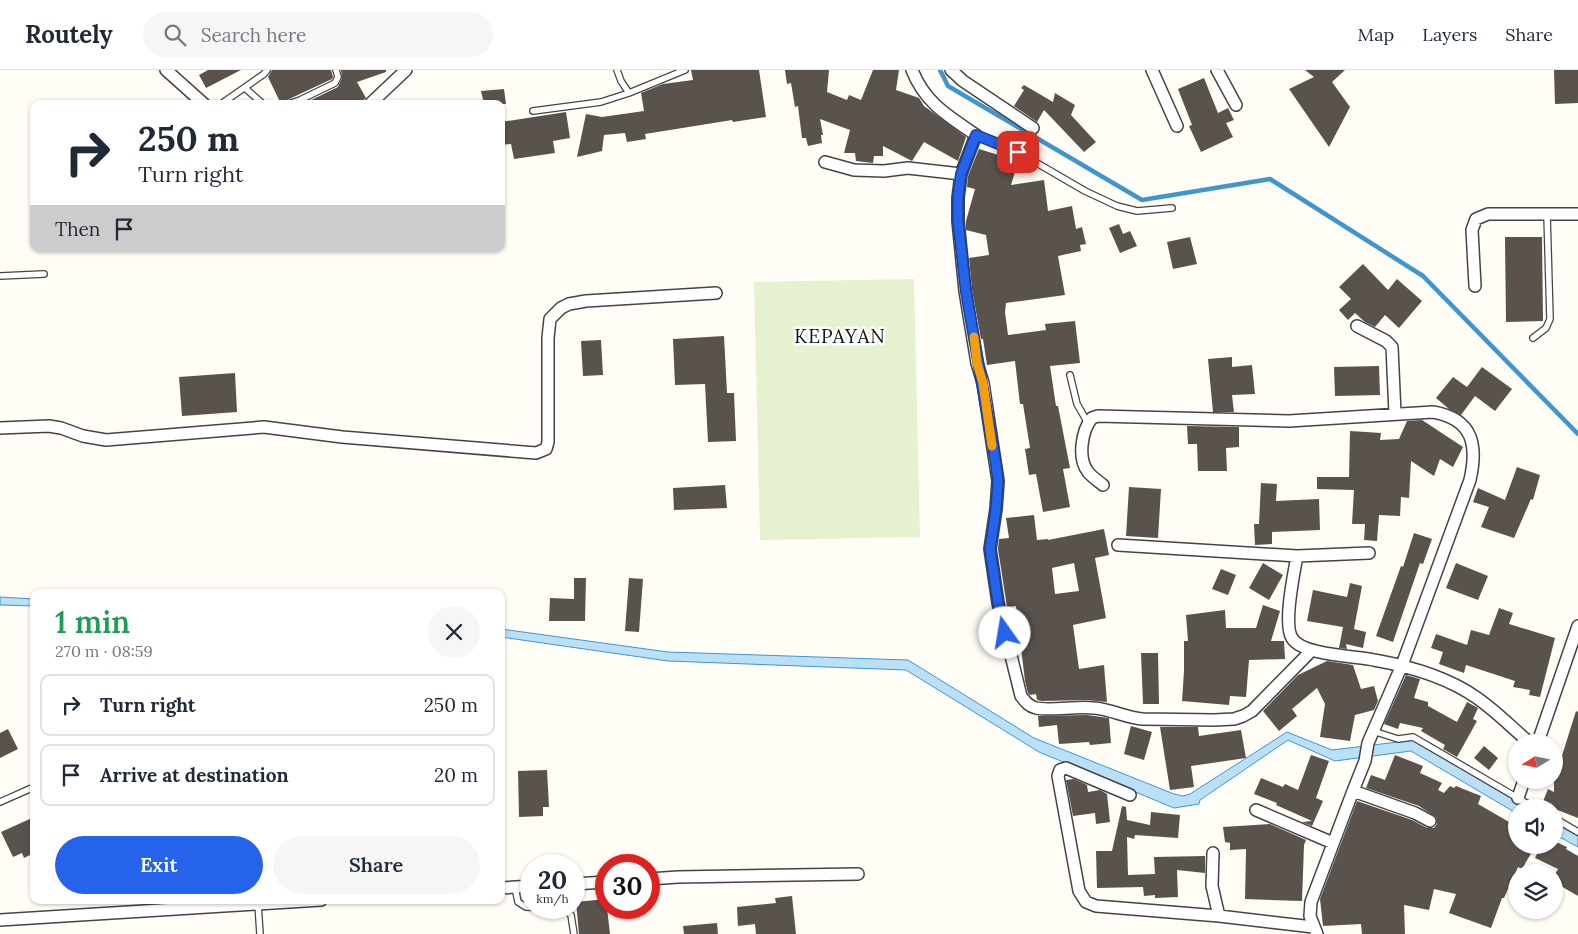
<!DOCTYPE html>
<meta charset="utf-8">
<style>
:root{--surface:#fff;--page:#f6f6f7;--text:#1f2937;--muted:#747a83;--line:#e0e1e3;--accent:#2563eb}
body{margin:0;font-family:Lora,serif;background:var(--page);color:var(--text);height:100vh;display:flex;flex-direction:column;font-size:19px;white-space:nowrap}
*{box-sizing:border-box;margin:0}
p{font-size:16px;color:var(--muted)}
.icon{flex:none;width:28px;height:28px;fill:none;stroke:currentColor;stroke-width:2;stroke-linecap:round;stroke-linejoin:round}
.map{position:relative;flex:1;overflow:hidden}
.panel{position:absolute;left:30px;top:519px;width:475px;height:315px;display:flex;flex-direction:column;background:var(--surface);border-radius:10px;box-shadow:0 1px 4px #0004}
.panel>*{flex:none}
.banner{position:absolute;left:30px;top:30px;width:475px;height:152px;border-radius:10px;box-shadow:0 1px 4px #0004;background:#fff;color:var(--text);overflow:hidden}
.needle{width:32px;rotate:260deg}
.tools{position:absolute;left:1508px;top:664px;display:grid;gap:10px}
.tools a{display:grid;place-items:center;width:55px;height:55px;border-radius:50%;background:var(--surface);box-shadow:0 1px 4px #0004;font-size:25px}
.speed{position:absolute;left:520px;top:784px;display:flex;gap:10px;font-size:25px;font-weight:700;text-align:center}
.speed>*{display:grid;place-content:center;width:65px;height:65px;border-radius:50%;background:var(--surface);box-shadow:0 1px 4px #0004;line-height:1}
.speed small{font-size:12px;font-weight:400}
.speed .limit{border:8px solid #d22;background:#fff;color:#111}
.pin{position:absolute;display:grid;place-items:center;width:42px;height:42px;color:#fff;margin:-21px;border-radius:10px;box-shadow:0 2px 8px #0006}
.me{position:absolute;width:55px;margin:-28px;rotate:347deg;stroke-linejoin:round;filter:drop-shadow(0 0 4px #0008)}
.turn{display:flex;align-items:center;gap:18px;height:105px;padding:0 25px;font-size:22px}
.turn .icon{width:65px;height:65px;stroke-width:2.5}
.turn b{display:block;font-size:35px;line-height:42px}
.then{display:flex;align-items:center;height:48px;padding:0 25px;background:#0003;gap:10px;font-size:19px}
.round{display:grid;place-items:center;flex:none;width:52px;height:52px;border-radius:26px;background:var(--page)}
.overview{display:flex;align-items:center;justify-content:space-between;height:85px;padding:0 25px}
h1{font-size:30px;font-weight:600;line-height:38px;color:#1e9e55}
.button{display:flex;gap:10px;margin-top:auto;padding:10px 25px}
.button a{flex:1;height:58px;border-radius:30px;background:var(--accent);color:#fff;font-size:20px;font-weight:600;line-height:58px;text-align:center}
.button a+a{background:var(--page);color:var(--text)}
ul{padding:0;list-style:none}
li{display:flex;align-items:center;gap:15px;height:62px;margin:0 10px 8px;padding:0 15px;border:2px solid var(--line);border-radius:10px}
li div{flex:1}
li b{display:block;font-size:19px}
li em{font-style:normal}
header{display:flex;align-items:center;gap:30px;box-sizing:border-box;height:70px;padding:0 25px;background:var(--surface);border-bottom:1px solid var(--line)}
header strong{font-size:24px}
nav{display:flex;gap:28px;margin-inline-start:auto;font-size:18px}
.search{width:350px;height:45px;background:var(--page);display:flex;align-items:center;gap:12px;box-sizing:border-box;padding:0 18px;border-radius:28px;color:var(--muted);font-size:19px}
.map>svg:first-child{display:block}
.pitch{fill:#e6f2cf}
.water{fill:#b9e0f7;stroke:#3f96cf}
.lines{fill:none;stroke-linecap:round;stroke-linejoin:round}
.stream{stroke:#3f96cf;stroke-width:4.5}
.building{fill:#5a524d;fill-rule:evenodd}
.service-casing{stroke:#444;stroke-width:8}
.minor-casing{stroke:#444;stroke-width:14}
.service{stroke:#fff;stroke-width:5.5}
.minor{stroke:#fff;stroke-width:11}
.route-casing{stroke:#184099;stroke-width:12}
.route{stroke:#2563eb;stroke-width:9}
.slow{stroke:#f59e0b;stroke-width:9}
.labels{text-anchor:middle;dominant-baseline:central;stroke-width:5;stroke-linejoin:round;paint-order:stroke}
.quarter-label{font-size:19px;letter-spacing:1px;fill:#111;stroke:#fff}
</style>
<header>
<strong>Routely</strong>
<div class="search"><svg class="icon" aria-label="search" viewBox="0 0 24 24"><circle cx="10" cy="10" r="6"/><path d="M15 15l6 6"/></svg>Search here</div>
<nav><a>Map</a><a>Layers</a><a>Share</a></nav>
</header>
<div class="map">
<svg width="1578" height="864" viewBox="0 0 1578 864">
<rect width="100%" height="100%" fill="#fffdf5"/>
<path class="pitch" d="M914,209L920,467L760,470L754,212Z"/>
<path class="water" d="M0,527L34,529V536L0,535Z
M501,559L668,582L908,590L1034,668L1174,724L1183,726L1190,724L1287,662L1332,680L1414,670L1526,737L1516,738V743L1411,681L1335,691L1288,670L1200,730L1199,734L1174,738L1039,682L906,600L668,591L501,567Z
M1554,753L1578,766V777L1554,764Z"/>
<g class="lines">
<path class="stream" d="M940,0L948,16L1142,130L1270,109L1423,206L1578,364"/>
</g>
<path class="building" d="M208,0H241L206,18L199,5Z
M272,0H331L333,7L332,9L287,30L283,34H281L268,7Z
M341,0H386V2L357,12L366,28L358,34H303L338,17L342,8Z
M691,0H759L766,47L733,52L732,50L645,64L646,69L627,72L625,63L604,65L602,81L577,87L586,44L602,47L644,41L641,23L663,14L693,10Z
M785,0H829L827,22L847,30L849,25L861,30L873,0H899L896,20L919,28L924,36L966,67L958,91L924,72L912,91L883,76V86H874L873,93L856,91L855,83H844L850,60L820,49L823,65H821L822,73L808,76L806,68H802L798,36L795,37L791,13L787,14Z
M1305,0H1345L1332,12L1350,37L1329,77L1289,19L1314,7Z
M1554,0H1578V33L1555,34Z
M1204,8L1218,43L1228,38L1234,50L1226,53L1233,67L1201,82L1189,56L1192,55L1178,19Z
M1024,15L1053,32L1055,23L1075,35L1071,45L1096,72L1084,82L1044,40L1037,52L1014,36L1024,20L1021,18Z
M504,19L506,34H484L481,21Z
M566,42L570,68L553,71L555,83L514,89L511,74L501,75V52Z
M979,79L1005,87L1006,85L1019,89L1011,115L1044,110L1048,141L1072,136L1076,159L1082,157L1086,174L1080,175L1081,181L1058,186L1065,225L1006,233L1005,242L1008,265L1046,260L1045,254L1075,251L1080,293L1050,296L1056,336H1058L1070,398L1063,399L1070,437L1043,442L1036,404L1029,405L1025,379L1030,378L1023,334H1020L1015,291L987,295L983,269H981L972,220L969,188L989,185L986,165L966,160V151L975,119L967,117L968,106Z
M1119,154L1123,164L1130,161L1137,176L1120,183L1109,158Z
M1190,167L1197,194L1173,199L1167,172Z
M1505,167H1542L1543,251L1506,252Z
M1363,194L1388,220L1397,209L1422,231L1399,258L1385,245L1375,257L1365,252L1355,243L1348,250L1339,240L1351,229L1339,217Z
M724,266L727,323H734L736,371L708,372L705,314L675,315L673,269Z
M601,270L603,305L583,306L581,271Z
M1232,287V297L1252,295L1255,324L1232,325L1234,342H1213L1208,289Z
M1379,296L1380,325L1335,326L1334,297Z
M1482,297L1512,319L1495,341L1475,326L1461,345L1449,339L1436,328L1453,307L1467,317Z
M235,303L237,342L182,346L179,307Z
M1422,350L1463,377L1453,397L1440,389L1434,406L1411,391L1409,428L1401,427L1400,446L1379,445L1377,471L1364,470L1365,454H1352L1354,420L1317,419V407H1349L1350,361L1381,363L1380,370L1399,369L1407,351Z
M1187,356L1239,357V377L1226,378L1227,401H1198L1197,374H1188Z
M1517,397L1540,405L1533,430L1531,429L1514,468L1481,457L1489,437L1473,432L1478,418L1505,430Z
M1261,413L1277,414L1276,431L1319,429L1320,460L1272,462V474L1255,475L1254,454H1259Z
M725,415L727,438L674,440L673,418Z
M1129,417L1161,419L1158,468L1126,466Z
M1034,445L1037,470L1048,469V470L1104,459L1109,485L1095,488L1106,548L1073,555L1079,599L1104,595L1107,632L1087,630L1042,631L1037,630L1036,624L1030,625L1028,623L1025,611L1016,536L1007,537L998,479L999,469L1009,468L1006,448ZM1074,493L1079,521L1055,524L1052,498Z
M1414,463L1432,469L1423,494L1420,493L1393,572L1376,566L1401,496L1403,497Z
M1263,493L1283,505L1269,530L1249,518Z
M1456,493L1488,506L1478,530L1446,518Z
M1221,499L1236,505L1228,525L1212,519Z
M574,508H586L585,551H549L550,528L574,529Z
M629,508L643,509L639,562L625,561Z
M1350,513L1362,516L1354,559L1366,562L1363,578L1346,574L1347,579L1339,578L1343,557L1307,551L1313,520L1347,527Z
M1263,535L1280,541L1271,571H1284L1285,589L1249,590L1246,627L1230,626L1229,635L1182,631L1184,601V571H1188L1186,545L1225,540L1226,558H1256Z
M1499,538L1513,543L1509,554L1555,568L1540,627L1529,625L1530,620L1513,617L1515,611L1466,595L1464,603L1439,594L1443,582L1431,578L1436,564L1467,575L1471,560L1489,565Z
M1141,583H1158L1159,634H1143Z
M1327,591L1353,595L1361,619L1374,616L1378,631L1374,640L1355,645L1350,671L1320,667L1325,634L1317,618L1292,639L1297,646L1279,661L1263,641L1298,605Z
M1406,605L1420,609L1414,628L1428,632V636L1457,652L1467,632L1478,638L1473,649L1477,651L1457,687L1443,679L1445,675L1421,661L1423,658L1400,653L1398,659L1384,654Z
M1576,641L1578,642V748L1542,734L1548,719L1554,722V689L1560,692Z
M1087,645L1109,648L1111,673L1090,675L1089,672L1059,674L1057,655L1039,657L1038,646Z
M1131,656L1152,662L1144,690L1124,684Z
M1160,657H1198L1199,666L1241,660L1246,688L1191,696L1194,717L1170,720Z
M8,659L18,679L0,688V663Z
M1484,676L1498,688L1489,700L1474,688Z
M1311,685L1329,691L1316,728L1323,731L1312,756L1302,752L1312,751L1276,735L1277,733L1254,724L1261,708L1283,717L1285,714L1298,720Z
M1395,685L1423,696L1420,703L1442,713L1438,720L1444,723L1450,716L1454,718L1456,716L1481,726L1478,734L1516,756V775H1536L1522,799L1518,797L1504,828H1502L1491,858L1449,843L1456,824L1434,819L1429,840L1404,835L1405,864H1362L1361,854L1323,856L1320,829L1357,731L1412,750L1427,758H1434L1437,754L1436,747L1419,736L1366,718L1371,705L1385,710Z
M547,700L549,737H543V746L519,747L518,701Z
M1074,709L1087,715L1088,722L1100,720L1107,724L1110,752L1096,754L1095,743L1073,746L1066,710Z
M1122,736L1126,737L1127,750L1150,755L1151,742L1180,745L1178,768L1135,765L1134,769L1127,767L1128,805L1155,804L1154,787L1205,786V803L1177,800L1178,827L1155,828V825L1144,826L1143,817L1097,818L1096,781H1112Z
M34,747V783L24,788L22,783L13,787L1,762Z
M1270,754L1306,770L1304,775L1302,831L1245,829L1246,779L1230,780V773L1225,772L1223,757Z
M1554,771L1567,777L1566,779L1578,786V826L1554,812V806L1558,799L1535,788L1541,775H1554Z
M792,826L796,864H756L755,854L738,856L737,837L776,833L775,828Z
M606,829L610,864H579L576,832Z
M717,853L718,864H684L683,856Z"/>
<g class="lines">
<defs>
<path id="service" d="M617,0L621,11L629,23L685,0
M245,18L263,34
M221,34L264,4L267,0
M288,34L300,30L335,13L338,7L336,0
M533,41L601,32L629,23
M976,65L1018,82L1085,121L1117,136L1137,141L1172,138
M0,206L44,204
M1533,268L1546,258L1550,249L1547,144
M1070,305L1077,334L1088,353
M1373,661L1398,669L1413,667L1535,738
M0,732L34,717
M1554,748L1578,762
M515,817L518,832L526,837L565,839L571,845L574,864
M258,834L260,864"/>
<path id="minor" d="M166,0L204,34
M912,0C925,33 948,46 976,65L961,104L958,128V151L965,221L977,293L983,313L998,411L996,439L990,479L998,533L1021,626C1025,631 1028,636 1036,638C1050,641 1077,636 1094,638C1111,639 1126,648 1143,649L1214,650L1234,649L1243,646L1252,641L1311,581
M951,0L963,11L1033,58
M1152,0L1177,56
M1217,0L1236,35
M370,34L406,0
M825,92L854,100L884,101L908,98L961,104
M1475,216L1472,160L1476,149L1488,144H1578
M1357,256L1386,271L1392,277L1395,344
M0,358L49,356L61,358L83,366L106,370L264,357L342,367L536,383L546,379L548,372V268L550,249L561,238L569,234L586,231L716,223
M1103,415C1098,411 1092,407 1088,402C1077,388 1082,360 1092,348L1098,346L1289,351L1433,342C1473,349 1478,375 1470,410L1402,595L1368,673L1365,691L1353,721L1311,832L1310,846L1317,864
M1118,475L1297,486
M1369,483L1297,486C1294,503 1283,554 1292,568C1301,585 1355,586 1374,590C1408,596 1449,608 1477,628C1496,641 1512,658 1529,672
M1538,672L1578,556
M1353,721L1415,743L1430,751
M1130,725L1066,698L1060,700L1058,706L1079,821L1086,832L1096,836L1219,846L1313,857
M1518,728L1524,710
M1256,740L1333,773
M1213,783L1212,816L1219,846
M649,809L678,807L858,804
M574,814L606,812
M501,818L531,816
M0,850L321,830"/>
</defs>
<use href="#service" class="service-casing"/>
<use href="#minor" class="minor-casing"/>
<use href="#service" class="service"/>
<use href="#minor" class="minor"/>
</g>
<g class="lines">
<defs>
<path id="route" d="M1005,563L998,533L990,479L996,439L998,411L996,394L966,222L958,151V128L961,104L976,65L1018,82"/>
</defs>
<use href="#route" class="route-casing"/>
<use href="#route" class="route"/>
<path class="slow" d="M974,267L977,293L983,313L992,376"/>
</g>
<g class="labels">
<g class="quarter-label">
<text x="840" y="266">KEPAYAN</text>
</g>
</g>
</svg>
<div class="tools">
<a><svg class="needle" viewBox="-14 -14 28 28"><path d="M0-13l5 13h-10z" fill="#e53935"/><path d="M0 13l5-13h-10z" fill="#747a83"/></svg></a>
<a><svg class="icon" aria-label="sound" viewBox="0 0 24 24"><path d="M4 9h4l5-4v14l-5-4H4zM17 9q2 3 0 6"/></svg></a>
<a><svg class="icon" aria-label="layers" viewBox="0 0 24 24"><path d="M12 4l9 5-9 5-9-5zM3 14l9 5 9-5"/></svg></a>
</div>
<div class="speed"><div>20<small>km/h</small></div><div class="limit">30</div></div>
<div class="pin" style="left:1018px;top:82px;background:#d93025"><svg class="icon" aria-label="arrive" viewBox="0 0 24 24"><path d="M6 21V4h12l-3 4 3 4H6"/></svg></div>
<svg class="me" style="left:1005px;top:563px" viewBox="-20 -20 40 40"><circle r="19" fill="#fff"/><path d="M0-13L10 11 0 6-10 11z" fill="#2563eb"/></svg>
<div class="banner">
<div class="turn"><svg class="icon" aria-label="right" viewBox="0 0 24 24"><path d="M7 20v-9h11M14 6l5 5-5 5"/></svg><div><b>250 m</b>Turn right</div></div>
<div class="then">Then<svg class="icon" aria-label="arrive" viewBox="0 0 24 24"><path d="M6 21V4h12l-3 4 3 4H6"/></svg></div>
</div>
<section class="panel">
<div class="overview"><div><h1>1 min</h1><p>270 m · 08:59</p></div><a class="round"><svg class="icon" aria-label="close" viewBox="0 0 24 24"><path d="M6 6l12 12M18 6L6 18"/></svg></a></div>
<ul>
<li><svg class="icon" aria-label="right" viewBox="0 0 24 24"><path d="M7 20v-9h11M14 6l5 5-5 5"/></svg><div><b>Turn right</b></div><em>250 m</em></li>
<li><svg class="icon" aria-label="arrive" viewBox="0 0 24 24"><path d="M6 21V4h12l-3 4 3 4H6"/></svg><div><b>Arrive at destination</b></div><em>20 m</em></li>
</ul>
<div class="button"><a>Exit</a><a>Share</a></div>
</section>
</div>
